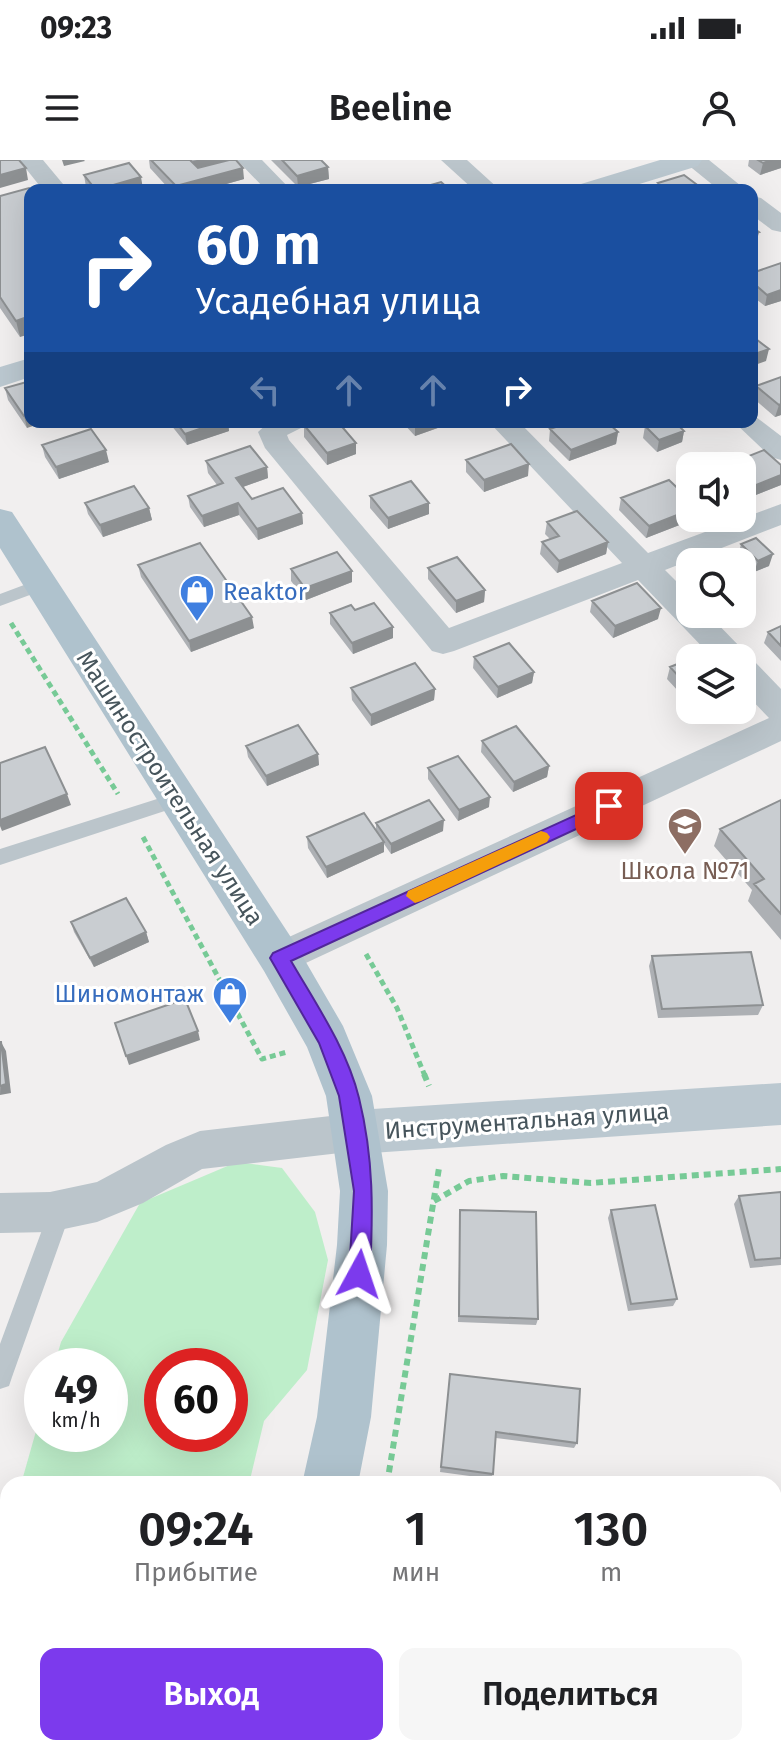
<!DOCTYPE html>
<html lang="ru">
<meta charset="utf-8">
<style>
:root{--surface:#fff;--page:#f6f6f6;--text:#202124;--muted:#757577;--accent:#7c3aed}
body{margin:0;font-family:"Fira Sans",sans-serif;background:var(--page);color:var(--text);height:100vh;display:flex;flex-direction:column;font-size:30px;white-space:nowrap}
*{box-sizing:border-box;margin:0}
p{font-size:26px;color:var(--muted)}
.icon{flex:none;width:44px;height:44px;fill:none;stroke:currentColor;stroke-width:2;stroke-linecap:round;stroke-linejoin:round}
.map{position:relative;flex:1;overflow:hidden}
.side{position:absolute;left:0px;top:1316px;width:782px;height:280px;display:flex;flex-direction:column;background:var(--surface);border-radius:24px 24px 0 0;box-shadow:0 8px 32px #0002}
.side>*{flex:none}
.top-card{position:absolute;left:24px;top:24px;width:734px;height:244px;border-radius:16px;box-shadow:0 8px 32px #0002;background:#1a4fa0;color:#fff;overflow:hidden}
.controls{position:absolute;left:676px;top:292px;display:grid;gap:16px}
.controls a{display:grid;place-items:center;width:80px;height:80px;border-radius:16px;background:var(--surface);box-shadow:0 8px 32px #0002;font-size:40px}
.speed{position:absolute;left:24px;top:1188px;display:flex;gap:16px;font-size:40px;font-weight:700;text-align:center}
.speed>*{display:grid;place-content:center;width:104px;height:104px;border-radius:50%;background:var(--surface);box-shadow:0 8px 32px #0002;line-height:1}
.speed small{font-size:20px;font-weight:400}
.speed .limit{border:12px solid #d22;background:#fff;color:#111}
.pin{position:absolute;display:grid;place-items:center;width:68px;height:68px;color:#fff;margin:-34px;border-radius:16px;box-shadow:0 4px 12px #0006}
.me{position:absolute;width:88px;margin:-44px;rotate:5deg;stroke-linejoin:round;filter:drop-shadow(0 0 6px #0008)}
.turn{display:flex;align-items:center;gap:28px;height:168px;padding:0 40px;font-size:36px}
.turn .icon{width:104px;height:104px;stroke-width:2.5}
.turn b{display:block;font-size:56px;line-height:68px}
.lanes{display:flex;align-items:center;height:76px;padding:0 40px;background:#0003;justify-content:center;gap:40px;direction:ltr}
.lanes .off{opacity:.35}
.eta{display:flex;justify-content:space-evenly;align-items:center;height:136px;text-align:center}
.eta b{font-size:48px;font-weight:600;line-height:56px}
.primary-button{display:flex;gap:16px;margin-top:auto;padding:16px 40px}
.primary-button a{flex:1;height:92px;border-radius:16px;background:var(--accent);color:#fff;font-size:32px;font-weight:600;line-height:92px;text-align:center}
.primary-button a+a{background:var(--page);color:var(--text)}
.status{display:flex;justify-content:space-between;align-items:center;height:56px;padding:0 40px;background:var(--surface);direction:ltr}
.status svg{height:22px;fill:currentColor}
header{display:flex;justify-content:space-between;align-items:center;height:104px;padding:0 40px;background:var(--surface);font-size:36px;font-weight:600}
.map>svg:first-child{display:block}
.green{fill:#beeeca;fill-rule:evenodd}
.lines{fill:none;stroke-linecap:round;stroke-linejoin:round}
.path-far1{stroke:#77ca96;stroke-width:5;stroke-dasharray:6 4;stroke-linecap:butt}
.path{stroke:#77ca96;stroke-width:6;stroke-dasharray:7 5;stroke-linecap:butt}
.lane{fill:#bbc5cb;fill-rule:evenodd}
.street{fill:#bbc5cb;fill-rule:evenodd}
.secondary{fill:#bbc8d0;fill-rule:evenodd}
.primary{fill:#afc2cd;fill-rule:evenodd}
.wall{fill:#adb0b4}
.shaded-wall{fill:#8d9092}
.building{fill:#c9cdd1;stroke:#8d9092;stroke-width:2}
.route{fill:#7c3aed;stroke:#51269a;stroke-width:2}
.slow{fill:#f59e0b}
.labels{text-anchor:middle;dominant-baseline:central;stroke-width:6;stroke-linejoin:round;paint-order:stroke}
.shop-label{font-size:24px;fill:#366cbe;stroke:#fff;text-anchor:start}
.street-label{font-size:24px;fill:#47555c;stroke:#fff}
.education-label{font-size:24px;fill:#785e54;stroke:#fff}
</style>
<div class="status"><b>09:23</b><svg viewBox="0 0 49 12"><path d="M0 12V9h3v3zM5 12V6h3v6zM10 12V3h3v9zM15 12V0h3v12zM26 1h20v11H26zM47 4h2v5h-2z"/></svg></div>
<header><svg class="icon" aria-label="menu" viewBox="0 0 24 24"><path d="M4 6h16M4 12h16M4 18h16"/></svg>Beeline<svg class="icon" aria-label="person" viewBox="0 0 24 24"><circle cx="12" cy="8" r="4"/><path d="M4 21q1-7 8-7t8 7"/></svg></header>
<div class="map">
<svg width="781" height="1596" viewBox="0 0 781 1596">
<rect width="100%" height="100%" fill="#f1efef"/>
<path class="green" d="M237,1002L282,1008L315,1052L328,1100L307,1210L264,1261L249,1324H21L42,1250V1274H110V1206H54L61,1182L140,1043ZM162,1206H230V1274H162Z
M8,1372V1588H221L220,1596H0V1401Z"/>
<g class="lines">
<path class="path-far1" d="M11,463L118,634
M143,677L262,899L287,892
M366,794L397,848L425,916"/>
<path class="path" d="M424,914L429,926
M434,1041L469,1021L503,1016L591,1023L781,1009
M387,1324L439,1008
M342,1596L344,1588"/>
<path class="lane" d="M40,419L46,421L48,425L46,429L0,446V434Z
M179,632L186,634L188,639L186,644L0,705V689Z
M60,1040L68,1044L71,1051L12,1217L9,1226L0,1229V1184L49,1051L52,1044Z"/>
<path class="street" d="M19,0H43L68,30H43Z
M237,0H262L291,30H266Z
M441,0H467L500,30H474Z
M682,0H709L746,30H719Z
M752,36L761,38L781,53V72L772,70L752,55Z
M752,254L781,276V300L771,297L734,262H752Z
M269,262H305L301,268L287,275L289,280L449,468L622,403L489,262H519L648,393L781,344V365L665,410L690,435V454H708L743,490L748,499L754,501L781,529V581L293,809L280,814L267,809L261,798L267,787L769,558L742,530V498H713L638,420L454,491L443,494L432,491L265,288L258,272Z
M357,953L372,959L378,972L372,985L357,991L202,1009L143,1043L97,1062L50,1072L0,1073V1033L50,1032L97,1022L166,985L200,971Z
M781,1516V1596H754V1588H774V1519Z"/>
<path class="secondary" d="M660,0H702L698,6L620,30H577L581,24Z
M30,198V217L0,227V207Z
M781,923V965L357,994L340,987L333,972L340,957L357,950Z"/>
<path class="primary" d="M0,349L12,352L296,785L343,866L372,936L388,1031L387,1085L371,1257L358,1324H302L317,1257L337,1085L340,1031L326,936L307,887L264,811L0,388Z
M245,1588H305L303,1596H243Z"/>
</g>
<path class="wall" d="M149,0H236L244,19L205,30H170L150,8Z
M271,0H321L328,7L329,19L298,27Z
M749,0H781V8L760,15L748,6Z
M84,15L143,29L88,30L86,27Z
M658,23L704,30H657Z
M0,36L20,177L0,148Z
M781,103V141L765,146L752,136V113Z
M781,217V255L775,257L753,238L756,226Z
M30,221L27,268L8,240L5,228Z
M171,262H228L229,271L187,285L171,265Z
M402,262H449V264L415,276Z
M304,265L356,294L327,305L304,277Z
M645,266L684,271L682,282L657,292L643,278Z
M550,269L618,272L616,284L569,301L549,281Z
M42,285L109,302L59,319L45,297Z
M466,300L528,316L484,332L466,312Z
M206,301L267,307L268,318L243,327L252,339L302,353L303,364L258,380L239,355L204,367L190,347L188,336L217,325L208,313Z
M781,305V325L743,340L742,339V306Z
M370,336L429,343V354L388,369L370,348Z
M621,338L690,358H695V359L646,378L619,350Z
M85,343L149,348L152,360L103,377L88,354Z
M547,362L608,382L606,394L557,413L540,394L542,382L550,379L545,374Z
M741,384L769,406L754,412L738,396Z
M138,405L254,468L191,492L141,417Z
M428,408L485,430L484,442L456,453L428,419Z
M291,409L352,411V422L306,440L291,421Z
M592,441L658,459L613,478L590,452Z
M355,450L393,467V478L353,494L330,464V453Z
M781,466V501L764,483L768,472Z
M474,497L534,512L532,523L497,538L473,508Z
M690,499V544L667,519L670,507Z
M351,528L435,529L434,540L371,566L352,540Z
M482,581L549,606L547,617L513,632L481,592Z
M246,586L318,594L319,605L267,626L248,597Z
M428,608L489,647L458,661L428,619Z
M781,640V780L748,741L752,730L714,686L720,669Z
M376,663L443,671L391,694L384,684V692L327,718L308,688L307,677L376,671Z
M71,762L146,772L149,782L94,807L74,772Z
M652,796L763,845L758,855L658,858L649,806Z
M781,1032V1105L750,1108L734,1044L739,1036Z
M460,1050L538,1159L536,1165L458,1162Z
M611,1050L677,1139L673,1146L628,1151L608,1058Z
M450,1214L577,1283L574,1288L496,1278L492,1319L440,1312Z"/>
<path class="shaded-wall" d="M62,0H84L85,1L64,6Z
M197,0H230L195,13L193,1Z
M772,0H781V8L760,15L763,3Z
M328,7L329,19L298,27L297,16Z
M26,8L28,20L0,28V15Z
M243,8L244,19L205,30H176V26Z
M141,17L143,29L140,30H96Z
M759,72L756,84L752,85V74Z
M781,130V141L765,146L767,135Z
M30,156V174L20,177L16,161Z
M769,189L766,201L752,206V195Z
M781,244V255L775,257L779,245Z
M30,254V262H45L27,268L24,256Z
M220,262H228L229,271L187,285L185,274Z
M421,262H449V264L415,276V264Z
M684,271L682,282L657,292L659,280Z
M618,272L616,284L569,301L571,290Z
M356,283V294L327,305V293Z
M106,290L109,302L59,319L56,307Z
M529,304L528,316L484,332V320Z
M267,307L268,318L237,329L236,318Z
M781,315V325L743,340L746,329Z
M238,343L239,355L204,367L202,356Z
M429,343V354L388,369V358Z
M149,348L152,360L103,377L100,365Z
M690,350V358L695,359L646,378L649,366Z
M302,353L303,364L258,380L257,369Z
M608,382L606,394L557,413L559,401Z
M773,394L769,406L754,412L758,401Z
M352,411V422L306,440L305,428Z
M750,424L746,436L742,437V427Z
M485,430L484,442L456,453V441Z
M661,448L658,459L613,478L615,466Z
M252,457L254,468L191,492L189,481Z
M393,467V478L353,494L352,483Z
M534,512L532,523L497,538L498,527Z
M435,529L434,540L371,566V555Z
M318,594L319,605L267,626L266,616Z
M549,606L547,617L513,632L514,622Z
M67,634L71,645L2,671L0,666V660Z
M490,637L489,647L458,661L459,650Z
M444,660L443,671L391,694V684Z
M384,682V692L327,718L326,707Z
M146,772L149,782L94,807L90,798Z
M198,871L200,880L129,905L126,896Z
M1,882L6,891L11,933L0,935Z"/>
<path class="building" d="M0,0H19L26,8L0,15Z
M151,0H190L198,8L229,0H236L243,8L176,26Z
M282,0H321L328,7L297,16Z
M758,0H772L763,3Z
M129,3L141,17L96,30L84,15Z
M684,15L704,30H667L658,23Z
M441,22L450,30H413Z
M29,28L31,30L30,156L16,161L0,137V36Z
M752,67L759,72L752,74Z
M781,103V130L767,135L752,122V113Z
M752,176L769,189L752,195Z
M781,217V244L779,245L756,226Z
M30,221V254L24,256L5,228Z
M176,262H220L185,274Z
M314,262H338L356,283L327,293L304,265Z
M570,262H607L618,272L571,290L550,269Z
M657,262H675L684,271L659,280L645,266Z
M91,269L106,290L56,307L42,285Z
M511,284L529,304L484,320L466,300Z
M250,286L267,307L236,318L252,339L283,328L302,353L257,369L238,343L202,356L188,336L223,323L206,301Z
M764,290L781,305V315L746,329L742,325V306H724Z
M669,320L690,340V350L649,366L621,338Z
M411,321L429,343L388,358L370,336Z
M134,326L149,348L100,365L85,343Z
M577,351L608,382L559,401L542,382L559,376L547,362Z
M756,378L773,394L758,401L741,384Z
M200,383L252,457L189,481L138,405Z
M337,392L352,411L305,428L291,409Z
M716,392L727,402H691Z
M457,397L485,430L456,441L428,408Z
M742,417L750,424L742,427Z
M637,423L661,448L615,466L592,441Z
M374,443L393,467L352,483L330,453L351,445L355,450Z
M781,466V486L768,472Z
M509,483L534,512L498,527L474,497Z
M702,493L707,498H692Z
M690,499V529L670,507Z
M415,503L435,529L371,555L351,528Z
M298,565L318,594L266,616L246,586Z
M516,566L549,606L514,622L482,581Z
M45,587L67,634L0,660V603Z
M458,596L490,637L459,650L428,608Z
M429,640L444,660L391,684L376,663Z
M781,640V754L754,724L764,719L720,669Z
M364,653L384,682L326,707L307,677Z
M126,738L146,772L90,798L71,762Z
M751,792L763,845L662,849L652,796Z
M185,839L198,871L126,896L115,863Z
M0,882H1L6,924L0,926Z
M781,1032V1098L755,1100L739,1036Z
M655,1045L677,1139L631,1144L611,1050Z
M460,1050L536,1052L538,1159L459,1156Z
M450,1214L580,1229L577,1283L496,1272L493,1314L441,1307Z
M534,1588H564L601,1593V1596H533Z"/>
<path class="route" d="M609,640L615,642L617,646L615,651L291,801C316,844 347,889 359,938C374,999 373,1052 370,1114L367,1121L359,1124L352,1121L349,1114L354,1031L339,936L319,883L270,798L273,793Z"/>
<path class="slow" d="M541,671L547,673L550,677L547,682L421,741L415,743L406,736L408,731Z"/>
<defs>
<symbol id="shop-pin" viewBox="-11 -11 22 30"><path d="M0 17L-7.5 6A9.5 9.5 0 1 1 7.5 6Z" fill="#3f7fe0" stroke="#fff"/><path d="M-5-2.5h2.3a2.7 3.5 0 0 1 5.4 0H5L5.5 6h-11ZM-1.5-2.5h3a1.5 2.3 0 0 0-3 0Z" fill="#fff"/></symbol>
<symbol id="school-pin" viewBox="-11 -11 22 30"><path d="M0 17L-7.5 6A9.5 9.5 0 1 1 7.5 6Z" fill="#8d6e63" stroke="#fff"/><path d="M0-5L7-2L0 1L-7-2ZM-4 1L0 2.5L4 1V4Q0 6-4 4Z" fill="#fff"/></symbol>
</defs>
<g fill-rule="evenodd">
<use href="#shop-pin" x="177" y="412" width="40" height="54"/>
<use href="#school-pin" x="665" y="645" width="40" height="54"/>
<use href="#shop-pin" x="210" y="814" width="40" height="54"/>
</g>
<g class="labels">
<g class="shop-label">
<text x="223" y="432">Reaktor</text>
<text x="204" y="834" text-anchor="end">Шиномонтаж</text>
</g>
<g class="street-label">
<text transform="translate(170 628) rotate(57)">Машиностроительная улица</text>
<text transform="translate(527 961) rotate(-4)">Инструментальная улица</text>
</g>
<g class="education-label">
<text x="685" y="711">Школа №71</text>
</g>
</g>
</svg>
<div class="controls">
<a><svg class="icon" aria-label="sound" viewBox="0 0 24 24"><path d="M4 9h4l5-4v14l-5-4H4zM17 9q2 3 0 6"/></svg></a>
<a><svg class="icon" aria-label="search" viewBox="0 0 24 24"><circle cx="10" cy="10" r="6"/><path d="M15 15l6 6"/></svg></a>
<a><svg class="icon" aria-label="layers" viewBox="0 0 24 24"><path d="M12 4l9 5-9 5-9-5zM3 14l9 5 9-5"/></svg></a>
</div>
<div class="speed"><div>49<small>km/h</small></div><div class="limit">60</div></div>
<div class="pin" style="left:609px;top:646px;background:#d93025"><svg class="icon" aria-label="arrive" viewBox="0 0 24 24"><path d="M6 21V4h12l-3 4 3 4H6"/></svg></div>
<svg class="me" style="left:359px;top:1114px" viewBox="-20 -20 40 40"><path d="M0-17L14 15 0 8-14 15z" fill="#7c3aed" stroke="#fff" stroke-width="4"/></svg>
<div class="top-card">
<div class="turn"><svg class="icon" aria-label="right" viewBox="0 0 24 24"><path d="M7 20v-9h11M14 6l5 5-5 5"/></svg><div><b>60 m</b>Усадебная улица</div></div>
<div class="lanes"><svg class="icon off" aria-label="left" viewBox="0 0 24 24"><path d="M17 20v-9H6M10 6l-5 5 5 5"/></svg><svg class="icon off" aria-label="ahead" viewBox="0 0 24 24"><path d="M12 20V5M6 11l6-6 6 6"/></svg><svg class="icon off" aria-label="ahead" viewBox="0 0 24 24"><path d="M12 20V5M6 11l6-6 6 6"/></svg><svg class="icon" aria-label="right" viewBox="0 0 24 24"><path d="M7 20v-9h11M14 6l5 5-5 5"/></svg></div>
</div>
<section class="side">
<div class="eta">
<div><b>09:24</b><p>Прибытие</p></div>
<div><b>1</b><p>мин</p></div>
<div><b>130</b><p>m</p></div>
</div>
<div class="primary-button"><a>Выход</a><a>Поделиться</a></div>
</section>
</div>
